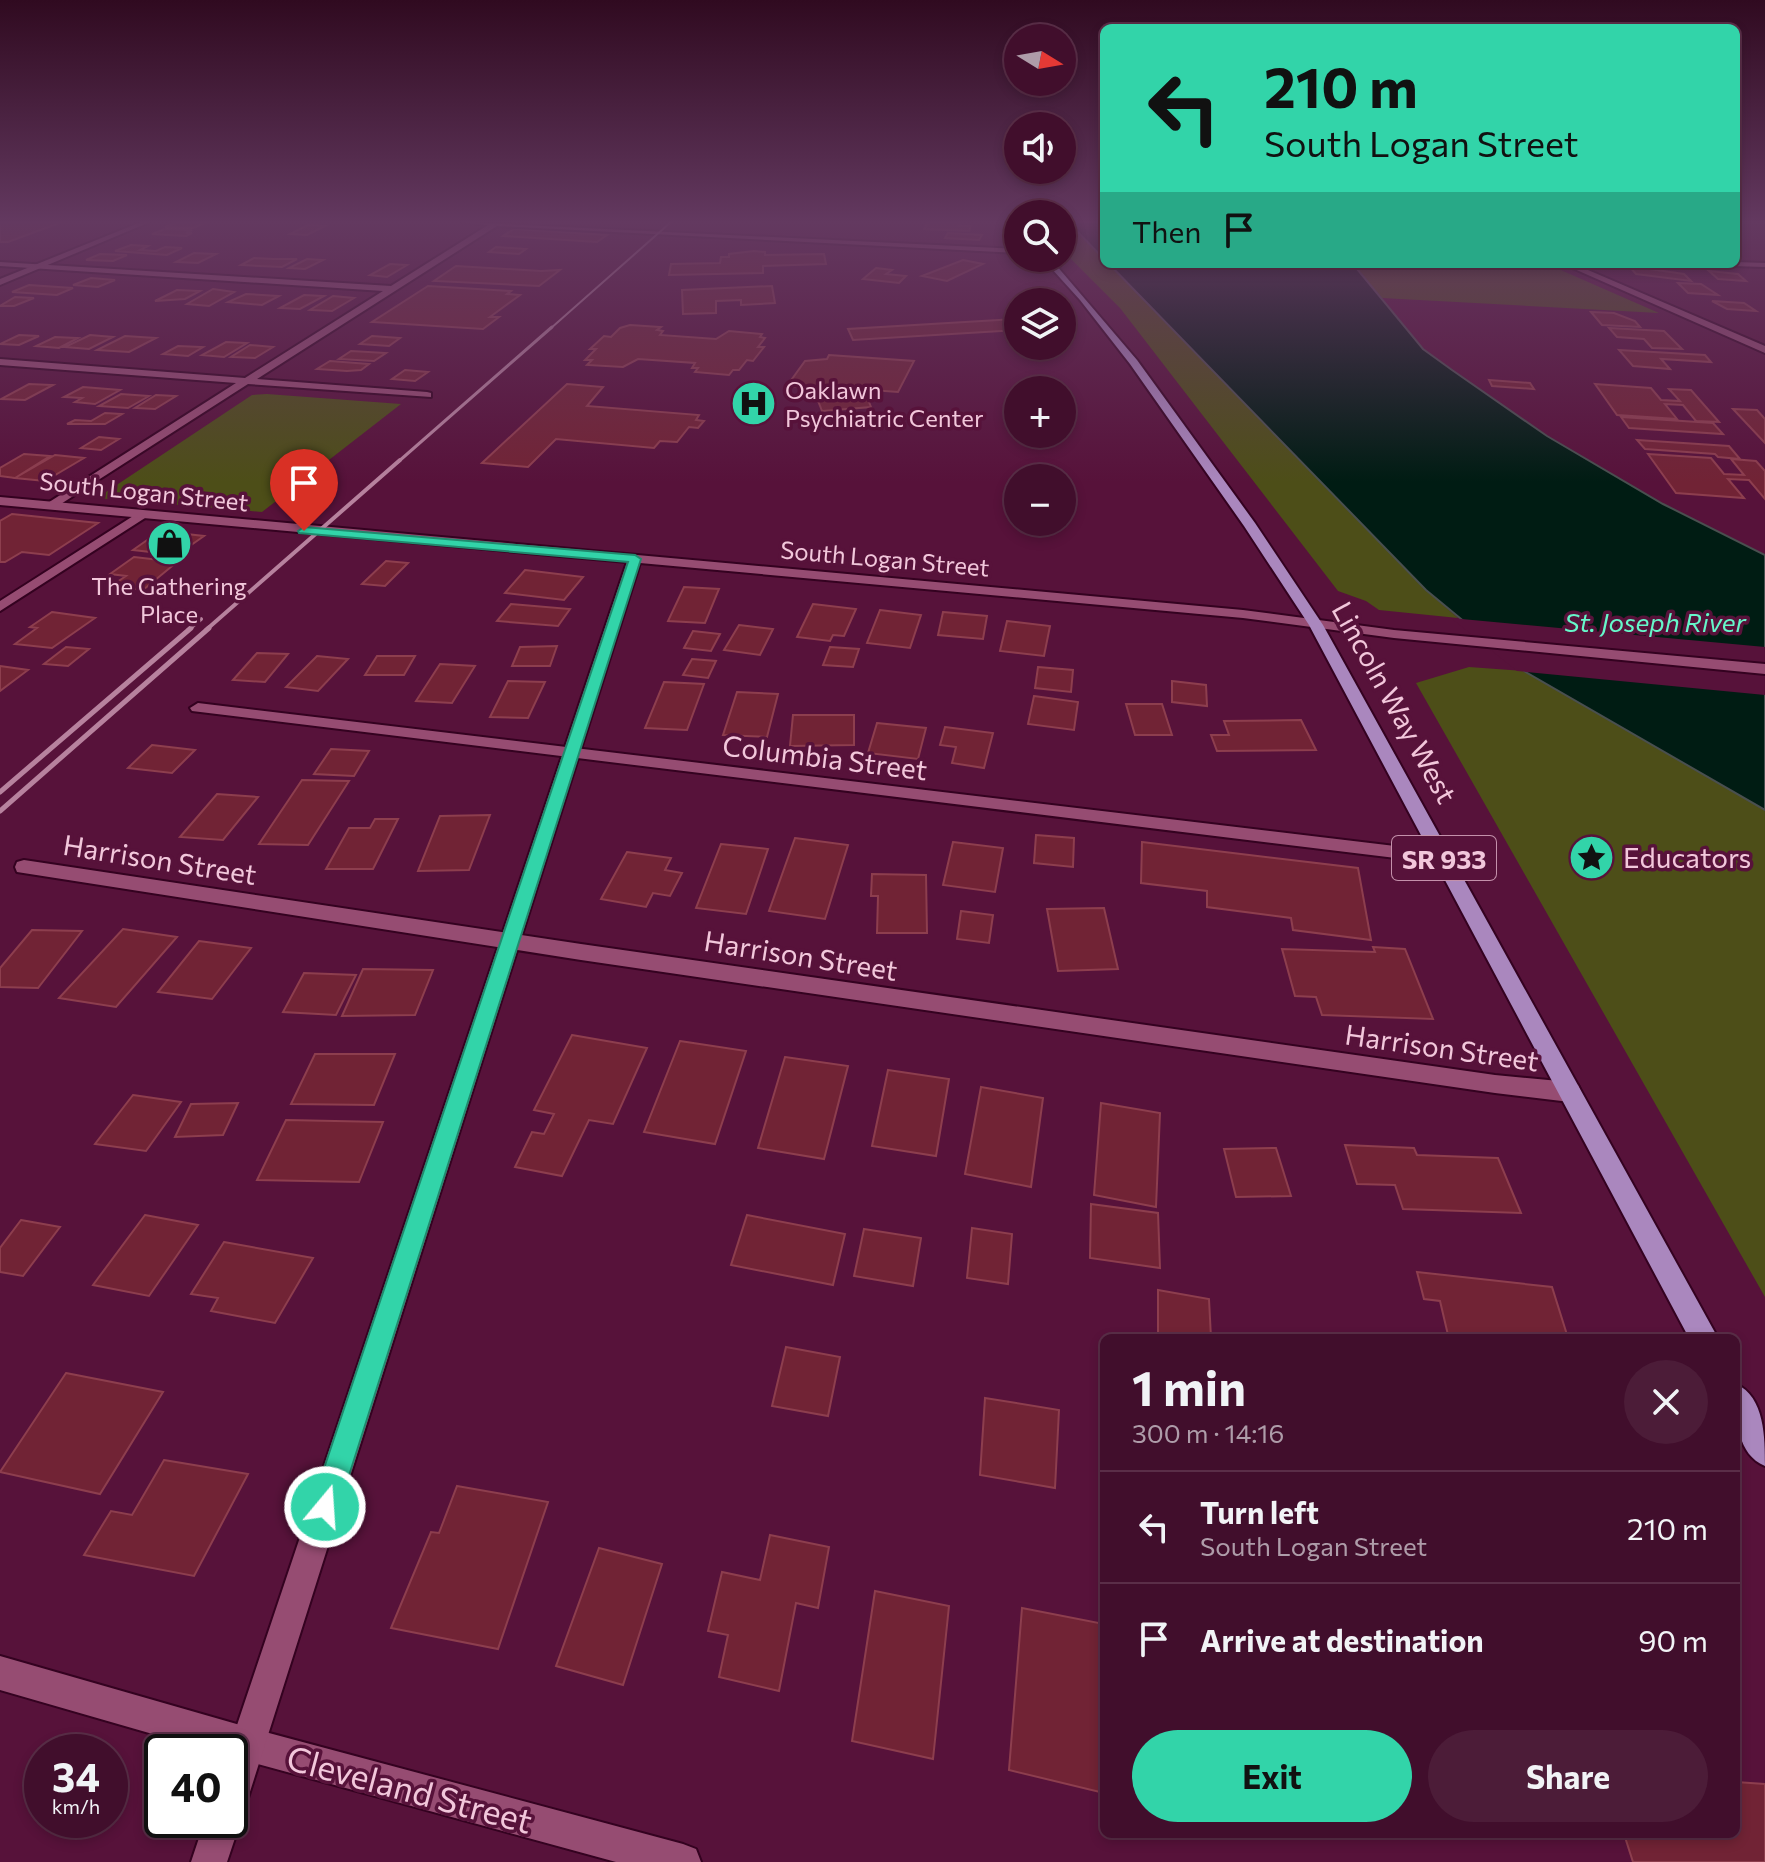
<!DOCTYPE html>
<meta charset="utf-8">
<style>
:root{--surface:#410e2c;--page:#4c1c38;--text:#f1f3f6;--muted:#ae9ca9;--line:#5a2e48;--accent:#32d4a9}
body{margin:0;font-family:Commissioner,sans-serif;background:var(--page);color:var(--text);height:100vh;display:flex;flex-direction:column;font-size:30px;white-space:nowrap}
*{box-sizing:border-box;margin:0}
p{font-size:26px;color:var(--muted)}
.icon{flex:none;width:44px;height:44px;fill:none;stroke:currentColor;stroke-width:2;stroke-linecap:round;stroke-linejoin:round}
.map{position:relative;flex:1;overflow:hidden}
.details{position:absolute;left:1100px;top:1334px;width:640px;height:504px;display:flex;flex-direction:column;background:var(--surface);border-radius:12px;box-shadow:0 4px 12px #0003,0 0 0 2px var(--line)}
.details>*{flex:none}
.hud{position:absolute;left:1100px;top:24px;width:640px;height:244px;border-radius:12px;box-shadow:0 4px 12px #0003,0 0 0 2px var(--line);background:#32d4a9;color:#111;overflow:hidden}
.needle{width:52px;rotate:101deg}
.buttons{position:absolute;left:1004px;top:24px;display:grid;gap:16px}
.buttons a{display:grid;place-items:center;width:72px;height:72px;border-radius:50%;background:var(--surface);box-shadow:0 4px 12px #0003,0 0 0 2px var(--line);font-size:40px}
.speed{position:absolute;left:24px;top:1734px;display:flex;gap:16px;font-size:40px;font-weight:700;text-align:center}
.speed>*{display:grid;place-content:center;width:104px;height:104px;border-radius:50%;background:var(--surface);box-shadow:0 4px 12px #0003,0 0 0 2px var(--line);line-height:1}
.speed small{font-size:20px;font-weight:400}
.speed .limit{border:4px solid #111;border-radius:12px;background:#fff;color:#111}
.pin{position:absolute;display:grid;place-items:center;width:68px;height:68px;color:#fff;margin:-82px -34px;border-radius:50% 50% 50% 0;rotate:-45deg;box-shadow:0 0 8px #0007}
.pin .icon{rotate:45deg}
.me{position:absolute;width:88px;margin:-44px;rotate:18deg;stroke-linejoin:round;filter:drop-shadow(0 0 6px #0008)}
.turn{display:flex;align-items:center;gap:28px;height:168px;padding:0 32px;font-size:36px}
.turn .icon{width:104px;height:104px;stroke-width:2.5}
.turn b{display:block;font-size:56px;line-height:68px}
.then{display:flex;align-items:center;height:76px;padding:0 32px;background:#0003;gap:16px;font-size:30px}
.round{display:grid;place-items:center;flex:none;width:84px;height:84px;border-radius:42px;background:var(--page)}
.summary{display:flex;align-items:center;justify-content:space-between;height:136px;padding:0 32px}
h1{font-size:48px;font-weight:700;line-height:60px}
.primary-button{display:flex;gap:16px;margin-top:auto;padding:16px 32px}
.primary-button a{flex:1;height:92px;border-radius:48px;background:var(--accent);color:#111;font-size:32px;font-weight:700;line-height:92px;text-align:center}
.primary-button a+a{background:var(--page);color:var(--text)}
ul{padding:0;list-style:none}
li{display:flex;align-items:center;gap:24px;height:112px;padding:0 32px;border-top:2px solid var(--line)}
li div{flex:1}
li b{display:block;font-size:30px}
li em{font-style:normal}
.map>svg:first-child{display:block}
.green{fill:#4d4e18}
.water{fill:#001c13;stroke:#494f4f;stroke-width:2}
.pier{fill:#57123a}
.building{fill:#712335;stroke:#8d3e4e;stroke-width:2}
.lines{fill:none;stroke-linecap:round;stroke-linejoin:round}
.street-casing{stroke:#340220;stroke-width:4}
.secondary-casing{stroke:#340220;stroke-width:4}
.primary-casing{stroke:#340220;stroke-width:4}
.street{fill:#964c72;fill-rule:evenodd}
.secondary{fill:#964c72;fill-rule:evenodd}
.primary{fill:#aa87be;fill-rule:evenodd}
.rail-far3{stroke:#b7829e;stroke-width:2}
.rail-far2{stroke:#b7829e;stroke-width:3}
.rail-far1{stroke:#b7829e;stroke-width:4}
.rail{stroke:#b7829e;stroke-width:5}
.route{fill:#32d4a9;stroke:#208a6e;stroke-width:2}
.labels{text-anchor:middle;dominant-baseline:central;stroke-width:7;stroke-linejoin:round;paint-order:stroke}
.far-poi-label{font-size:24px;fill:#f2c7db;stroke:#57123a;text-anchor:start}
.far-street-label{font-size:24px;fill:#f2c7db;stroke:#57123a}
.far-water-label{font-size:26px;font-style:italic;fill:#66f7ca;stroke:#57123a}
.shield{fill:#57123a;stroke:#c491ab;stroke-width:2}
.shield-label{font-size:26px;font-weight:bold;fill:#f2c7db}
.street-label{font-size:28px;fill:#f2c7db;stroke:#57123a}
.poi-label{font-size:28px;fill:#f2c7db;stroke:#57123a;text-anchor:start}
.near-street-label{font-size:34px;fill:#f2c7db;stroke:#57123a}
</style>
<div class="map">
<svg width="1765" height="1862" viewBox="0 0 1765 1862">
<rect width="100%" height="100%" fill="#57123a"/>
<path class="green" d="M1062,222H1067L1104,259V264H1109L1426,590L1458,618L1379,610L1366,601L1338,591L1120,308L1062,250Z
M1353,264H1547L1659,313L1382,298Z
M267,394L401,404L262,512L97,498L252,395Z
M1469,667L1524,671L1765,810V1297L1416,683Z"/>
<path class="water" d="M1067,222H1104V259L1071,225Z
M1109,264H1353L1423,349L1452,370L1547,436L1663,504L1765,555V810L1524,671L1426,590Z"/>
<path class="pier" d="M1451,618L1765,647V695L1517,671Z"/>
<path class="building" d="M0,222H62L8,242H0Z
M178,222H207L193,228L165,227Z
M928,222H961L959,226H971L969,231L924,229Z
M308,225L325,226L307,235L290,234Z
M165,229L192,230L186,233H192L186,236L152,234Z
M514,229L607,235L597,242L503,236Z
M948,233L982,235L979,240L945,238Z
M131,245L148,246L140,250L156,251L165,247L182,248L167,255L115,251Z
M496,247L526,249L519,254L489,252Z
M754,251L765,252V255L824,254L826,264L763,266V273L669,275L671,264L720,263L721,257H729V254Z
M194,253L216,254L198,263L176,262Z
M100,254L127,255L113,261L86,260Z
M254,258L274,259H297L282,267L241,265Z
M307,259L323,260L305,269L289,268Z
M963,260L983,264L947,281L922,276Z
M390,264L407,265L387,277L370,275Z
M456,266L541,271L560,270L539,286L434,281Z
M1629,266L1684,274L1691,281L1636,274Z
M876,268L892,270L886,274L906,276L899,283L863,279Z
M1709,271L1738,274L1746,281L1718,279Z
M91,278L115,280L98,287L73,285Z
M1678,283L1701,284L1718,295L1688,293Z
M29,285L73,288L57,295L12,292Z
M428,286L511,291L507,294L520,295L490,317H499L483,329L372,322Z
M772,286L775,303L741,305V300L716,301V313L683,314L682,290Z
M213,289L234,292L209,306L187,304Z
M177,290L200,291L185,299L155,301Z
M246,294L279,296L262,305L228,302Z
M304,295L324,296L300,309L280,308Z
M333,296L354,298L332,311L310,310Z
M15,297L34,298L14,306H0Z
M1712,301L1744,303L1756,311L1727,309Z
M1591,312L1614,313L1635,321L1640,327L1602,325Z
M1015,319L1018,330L853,340L848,329Z
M630,325L661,327L657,330L663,331L660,335L716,339L729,331L762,334L760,337L765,338L758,347H764L753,361L747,360L739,370H733L729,375L695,372L698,368H692L695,363L638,359L623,367L587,365L592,360H585L596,349H590L604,336L611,337L620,328Z
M1609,328L1664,331L1682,349L1652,348L1644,339L1617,337Z
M19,335L39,336L19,345L0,344Z
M90,335L113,337L89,349L65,347Z
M125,336L156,338L129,352L97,350Z
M372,336L400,338L389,346L360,344Z
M55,337L78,338L59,348L36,346Z
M226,342L247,343L224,357L202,355Z
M250,345L273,347L255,358L231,357Z
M178,346L203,347L188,356L163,354Z
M1619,350L1705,355L1711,362L1661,359L1670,369L1633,366Z
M351,351L386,353L374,361L339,359Z
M829,355L914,361L898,392L871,390L867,397L871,407L822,411L815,393L807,392L810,388L787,386L805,361L827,359Z
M330,361L369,364L361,370L347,371L317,369Z
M405,370L428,372L415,381L392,379Z
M1489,380L1530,383L1534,389L1492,386Z
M29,384L53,385L25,400L1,399Z
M567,384L603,387L587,406L699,415L696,420L704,421L698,428L689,427L677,442L660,441L654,448L556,439L528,467L482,463Z
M1595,384L1651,388L1661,400L1680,401L1669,389L1691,390L1719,422L1696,421L1683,405L1665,404L1677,419L1617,415Z
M83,387L120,390L95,404L75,402L82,398L64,397Z
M121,394L149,396L128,408L99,406Z
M156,395L176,396L155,409L135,408Z
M1733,409L1757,410L1765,419V443Z
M105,413L122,414L105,424H67L75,420L91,421Z
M1621,417L1713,423L1723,434L1629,428Z
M99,437L119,439L101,450L81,448Z
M1637,440L1729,446L1740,459L1718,457L1715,454L1645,449Z
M24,454L50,456L15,478L0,476V468Z
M1648,454L1711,458L1724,474L1744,475L1731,459L1756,461L1765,471V499L1749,480L1728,479L1744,498L1676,493Z
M55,455L84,458L45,481L15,478Z
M12,514L98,523L49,555L22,552L5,562H0V521Z
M160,531L204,536L177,555L133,550Z
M134,557L177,562L143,590L111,586L126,576L110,574Z
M386,561L408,563L385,586L362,584Z
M525,570L583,577L564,600L505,593Z
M684,587L719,589L705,623L668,621Z
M511,604L570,609L558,626L497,621Z
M813,604L856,609L844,636L833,635L830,641L797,637Z
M880,610L921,615L910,648L867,643Z
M52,612L95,618L52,648L15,644L37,628L30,627Z
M943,612L987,616L983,639L938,635Z
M1007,621L1050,626L1044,656L1000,651Z
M739,625L773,629L760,655L724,650Z
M693,631L720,634L711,651L684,648Z
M557,646L550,666H512L520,647Z
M66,647L89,649L68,666L44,664Z
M830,647L859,649L853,667L823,665Z
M257,653L288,654L265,682L233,680Z
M317,656L348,659L318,691L286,687Z
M377,656H415L404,675H365Z
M692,659L716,661L708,678L683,675Z
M440,664L475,666L452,703L416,701Z
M0,666L28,670L0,691Z
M1038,667L1073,670L1071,692L1035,688Z
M508,681L545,682L528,718L490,717Z
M1172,681L1206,685L1207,706L1172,702Z
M664,682L704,684L687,730L645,728Z
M737,692L778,694L767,737L723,735Z
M1034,696L1078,702L1074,730L1028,724Z
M1126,704H1162L1172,735H1135Z
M793,715H854V745L790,746Z
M1301,720L1316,750L1217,751L1211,735H1229L1224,721Z
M877,723L926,728L918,759L868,753Z
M945,727L993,733L984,768L952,763L956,747L940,745Z
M152,745L195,750L172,773L128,768Z
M331,749L369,751L354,776L314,774Z
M302,780L349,781L308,845L259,844Z
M217,794L258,797L223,840L180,837Z
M490,815L469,870L418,871L440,816Z
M375,819H398L373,869H326L349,828H370Z
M1036,835L1074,838L1073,867L1034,863Z
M795,838L848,845L825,919L769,911Z
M953,842L1003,848L995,892L943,885Z
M1142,842L1358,868L1371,940L1293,930L1291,918L1207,907V891L1141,883Z
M721,844L768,849L746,914L696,908Z
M627,852L671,858L665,870L682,873L670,896L653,893L646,907L601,899Z
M872,874L926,875L927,933H877L878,896H871Z
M1104,908L1118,969L1058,971L1047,909Z
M961,911L993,915L989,943L957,939Z
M123,929L177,937L116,1007L59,998Z
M32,930L82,931L38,988L0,987V968Z
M199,941L251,948L212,999L158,992Z
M1373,947L1405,949L1433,1019L1322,1015L1316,997L1295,996L1282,949L1375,952Z
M363,969L433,970L415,1015L342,1016Z
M304,973L356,975L336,1015L283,1012Z
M572,1035L647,1048L613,1124L589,1120L562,1176L515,1167L532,1132L544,1134L554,1114L534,1110Z
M680,1041L746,1051L715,1144L644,1132Z
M315,1054H395L374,1105L291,1104Z
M785,1057L848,1066L824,1159L758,1148Z
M888,1070L949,1079L936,1156L872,1146Z
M981,1087L1043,1098L1031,1187L965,1174Z
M133,1095L181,1102L146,1151L95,1144Z
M238,1103L223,1135L175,1137L191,1104Z
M1101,1103L1160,1113L1156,1207L1094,1195Z
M286,1120L383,1122L359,1182L257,1180Z
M1345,1145L1414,1148L1417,1155L1498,1158L1521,1213L1403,1209L1395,1185L1357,1184Z
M1276,1148L1291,1196L1236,1197L1224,1149Z
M1091,1204L1158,1213L1160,1268L1090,1258Z
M145,1215L198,1225L149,1296L93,1285Z
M747,1215L845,1234L833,1285L731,1265Z
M21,1220L60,1227L23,1276L0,1272V1248Z
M972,1228L1012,1234L1008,1284L967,1278Z
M864,1229L921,1238L913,1286L854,1276Z
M224,1242L313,1258L275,1323L211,1311L218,1298L191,1294Z
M1417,1272L1552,1287L1568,1338L1448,1335L1440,1301L1424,1299Z
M1158,1290L1209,1299L1211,1338H1158Z
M786,1347L840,1357L828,1416L772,1406Z
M66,1373L163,1392L100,1494L0,1472Z
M985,1398L1059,1410L1055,1488L980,1475Z
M164,1460L248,1474L194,1576L84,1555L111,1511L132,1515Z
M457,1486L548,1502L498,1649L391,1628L431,1532L439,1533Z
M770,1535L829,1547L818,1608L796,1603L779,1691L719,1677L728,1635L708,1631L722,1572L760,1580Z
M599,1548L662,1564L623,1685L556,1666Z
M875,1591L949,1606L933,1759L852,1741Z
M1022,1608L1104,1624V1793L1009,1770Z
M1736,1782L1765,1784V1862H1633L1624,1834H1736Z"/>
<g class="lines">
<defs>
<path id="street" d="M461,222L1018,249V253L497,226L257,379L427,392L431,393V397L248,384L53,509L43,506L236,383L0,365V359L245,378L383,291L0,266V262L391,286L488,225Z
M1736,262L1765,263V267L1733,266Z
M1563,264H1574L1765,346V353Z
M141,511L147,515L145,518L0,611V601Z
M198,703L1445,852L1454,858L1445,864L192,711L190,708Z
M24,860L581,944L1495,1075L1570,1082L1578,1085L1581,1092L1578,1099L1570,1102L1495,1093L581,960L17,872L15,867L17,862Z
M0,1656L247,1727L683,1844L696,1849L701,1862H616L247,1761L230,1756V1752H215L0,1690Z"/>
<path id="secondary" d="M141,222H150L0,285V279Z
M0,497L1243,610L1394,630L1765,664V674L1394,638L1243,618L640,563L248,1798L243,1811L238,1813L241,1820L227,1862H191L205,1820H230L228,1752L627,562L0,505Z"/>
<path id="primary" d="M1004,222H1012L1018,227V233Z
M1042,258H1050L1137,360L1255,523L1323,625L1718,1338H1689L1309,625L1244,526L1130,364L1080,300Z
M1736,1384C1765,1397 1765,1438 1765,1466C1734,1453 1736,1412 1736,1384Z"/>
</defs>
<use href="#street" class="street-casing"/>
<use href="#secondary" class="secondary-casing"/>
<use href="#primary" class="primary-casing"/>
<use href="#street" class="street"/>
<use href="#secondary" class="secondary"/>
<use href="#primary" class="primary"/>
<path class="rail-far3" d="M550,329L671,222"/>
<path class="rail-far2" d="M398,462L552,327"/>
<path class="rail-far1" d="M188,630L201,619
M206,630L400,460"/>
<path class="rail" d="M0,792L191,628
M0,811L209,628"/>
</g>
<linearGradient id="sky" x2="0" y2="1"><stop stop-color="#300a20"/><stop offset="0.46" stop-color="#633960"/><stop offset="1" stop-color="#633960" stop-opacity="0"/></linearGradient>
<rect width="1765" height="482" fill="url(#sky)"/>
<path class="route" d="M304,527L635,555L641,559L339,1507L335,1517L325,1521L315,1517L311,1507L628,562L299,533L298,531Z"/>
<defs>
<symbol id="hospital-disc" viewBox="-11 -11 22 22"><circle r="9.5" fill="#32d4a9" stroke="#57123a"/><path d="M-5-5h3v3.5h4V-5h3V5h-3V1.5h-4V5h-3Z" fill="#111"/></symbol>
<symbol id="shop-disc" viewBox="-11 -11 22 22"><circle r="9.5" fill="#32d4a9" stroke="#57123a"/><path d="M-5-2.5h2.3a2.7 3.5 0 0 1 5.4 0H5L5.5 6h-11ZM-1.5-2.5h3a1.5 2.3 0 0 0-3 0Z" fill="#111"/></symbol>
<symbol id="sight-disc" viewBox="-11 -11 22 22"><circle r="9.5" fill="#32d4a9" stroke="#57123a"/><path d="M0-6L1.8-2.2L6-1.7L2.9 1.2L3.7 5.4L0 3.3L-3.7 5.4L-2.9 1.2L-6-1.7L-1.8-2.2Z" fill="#111"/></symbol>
</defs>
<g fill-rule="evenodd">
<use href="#hospital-disc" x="728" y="378" width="51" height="51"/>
<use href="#shop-disc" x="144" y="518" width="51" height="51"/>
<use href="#sight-disc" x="1566" y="832" width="51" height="51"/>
</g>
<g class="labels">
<g class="far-poi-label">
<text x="785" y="389">Oaklawn<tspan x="785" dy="28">Psychiatric Center</tspan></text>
<text x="169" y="585" text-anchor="middle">The Gathering<tspan x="169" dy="28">Place</tspan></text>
</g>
<g class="far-street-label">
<text transform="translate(144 491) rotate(6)">South Logan Street</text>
<text transform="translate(885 558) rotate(5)">South Logan Street</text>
</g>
<g class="far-water-label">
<text x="1655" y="621">St. Joseph River</text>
</g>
<rect class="shield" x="1392" y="836" width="104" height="44" rx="6"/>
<g class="shield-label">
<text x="1444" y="858">SR 933</text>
</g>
<g class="street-label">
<text transform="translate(1395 702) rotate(61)">Lincoln Way West</text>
<text transform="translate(825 757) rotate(7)">Columbia Street</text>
<text transform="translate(160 859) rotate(9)">Harrison Street</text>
<text transform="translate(801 955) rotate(9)">Harrison Street</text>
<text transform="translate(1442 1047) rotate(8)">Harrison Street</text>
</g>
<g class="poi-label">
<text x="1623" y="857">Educators</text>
</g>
<g class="near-street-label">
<text transform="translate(410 1788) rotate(15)">Cleveland Street</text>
</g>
</g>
</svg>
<div class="buttons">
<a><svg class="needle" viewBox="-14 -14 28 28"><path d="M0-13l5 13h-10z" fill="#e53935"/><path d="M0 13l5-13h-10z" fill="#ae9ca9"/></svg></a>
<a><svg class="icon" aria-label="sound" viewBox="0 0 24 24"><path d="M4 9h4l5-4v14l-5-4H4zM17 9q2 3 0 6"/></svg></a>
<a><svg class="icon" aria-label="search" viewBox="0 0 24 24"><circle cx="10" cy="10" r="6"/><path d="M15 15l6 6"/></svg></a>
<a><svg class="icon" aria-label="layers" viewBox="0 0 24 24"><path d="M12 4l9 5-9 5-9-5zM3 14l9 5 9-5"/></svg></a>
<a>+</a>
<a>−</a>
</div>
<div class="speed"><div>34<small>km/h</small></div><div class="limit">40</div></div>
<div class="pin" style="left:304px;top:531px;background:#d93025"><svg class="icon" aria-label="arrive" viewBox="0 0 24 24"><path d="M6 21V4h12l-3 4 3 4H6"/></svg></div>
<svg class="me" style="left:325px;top:1507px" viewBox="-20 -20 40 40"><circle r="17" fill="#32d4a9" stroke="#fff" stroke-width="3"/><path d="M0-11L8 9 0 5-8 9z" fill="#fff"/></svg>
<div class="hud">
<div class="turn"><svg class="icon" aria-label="left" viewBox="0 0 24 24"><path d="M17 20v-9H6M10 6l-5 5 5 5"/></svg><div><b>210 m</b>South Logan Street</div></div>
<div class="then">Then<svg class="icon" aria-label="arrive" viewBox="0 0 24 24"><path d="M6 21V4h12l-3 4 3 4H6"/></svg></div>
</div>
<section class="details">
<div class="summary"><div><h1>1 min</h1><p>300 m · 14:16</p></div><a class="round"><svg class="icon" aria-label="close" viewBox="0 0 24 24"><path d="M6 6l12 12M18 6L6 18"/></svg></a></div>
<ul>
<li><svg class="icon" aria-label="left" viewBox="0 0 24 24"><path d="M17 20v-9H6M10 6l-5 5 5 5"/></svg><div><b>Turn left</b><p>South Logan Street</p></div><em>210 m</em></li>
<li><svg class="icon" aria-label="arrive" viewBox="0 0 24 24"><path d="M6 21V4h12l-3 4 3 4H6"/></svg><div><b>Arrive at destination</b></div><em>90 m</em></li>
</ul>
<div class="primary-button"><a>Exit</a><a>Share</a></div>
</section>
</div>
